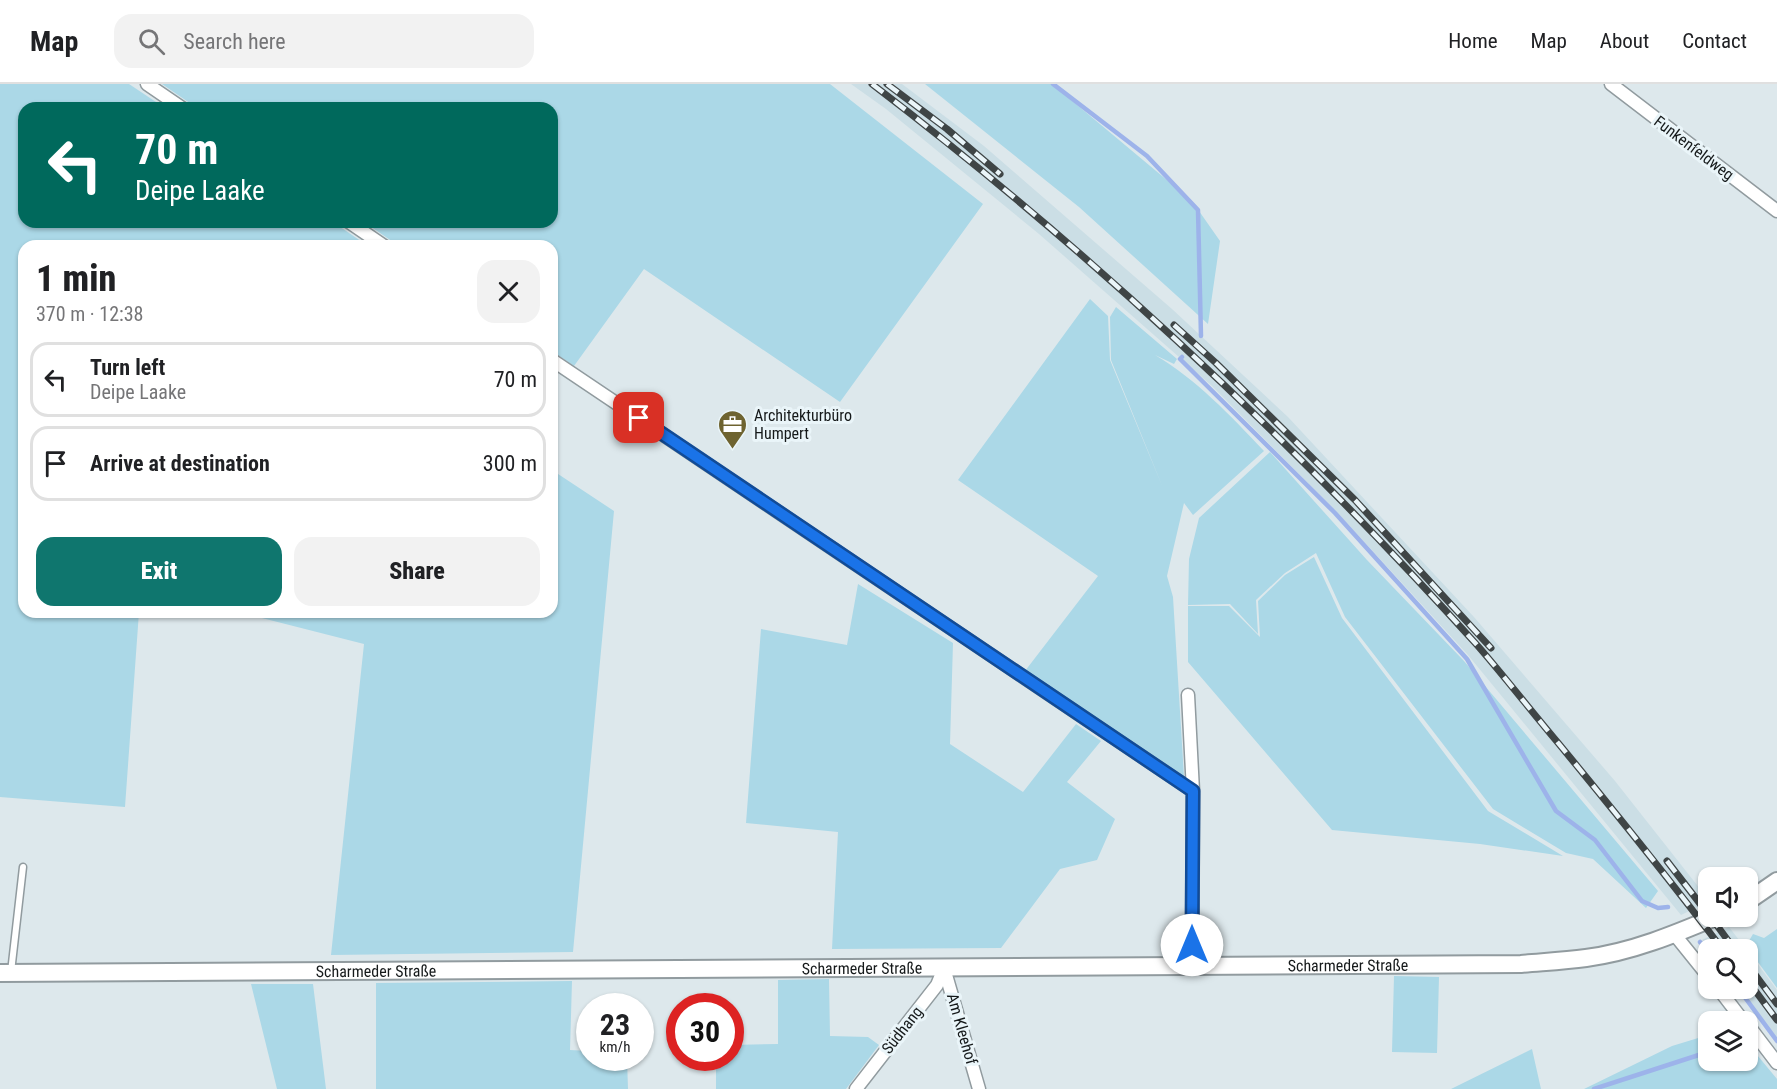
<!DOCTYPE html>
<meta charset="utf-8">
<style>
:root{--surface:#fff;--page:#f2f2f2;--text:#202124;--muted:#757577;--line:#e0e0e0;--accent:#0f766e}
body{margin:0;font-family:"Roboto Condensed",sans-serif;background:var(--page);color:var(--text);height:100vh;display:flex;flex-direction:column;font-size:22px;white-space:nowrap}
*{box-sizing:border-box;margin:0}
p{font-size:20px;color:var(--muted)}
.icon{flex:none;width:33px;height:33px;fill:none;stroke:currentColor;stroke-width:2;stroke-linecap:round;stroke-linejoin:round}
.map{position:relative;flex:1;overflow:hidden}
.side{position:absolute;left:18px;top:156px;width:540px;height:378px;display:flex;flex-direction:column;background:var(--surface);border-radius:18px;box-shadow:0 2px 4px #0004}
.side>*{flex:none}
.hud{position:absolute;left:18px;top:18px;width:540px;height:126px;border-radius:18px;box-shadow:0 2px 4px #0004;background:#00695c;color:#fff;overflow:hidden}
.buttons{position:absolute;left:1698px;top:783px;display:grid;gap:12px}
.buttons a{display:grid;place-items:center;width:60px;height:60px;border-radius:12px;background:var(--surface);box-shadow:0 2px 4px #0004;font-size:30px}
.speed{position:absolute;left:576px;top:909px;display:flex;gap:12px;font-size:30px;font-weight:700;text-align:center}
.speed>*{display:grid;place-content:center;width:78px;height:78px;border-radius:50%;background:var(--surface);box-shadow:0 2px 4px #0004;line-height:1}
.speed small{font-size:15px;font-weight:400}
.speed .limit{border:9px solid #d22;background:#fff;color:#111}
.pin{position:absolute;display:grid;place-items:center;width:51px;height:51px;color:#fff;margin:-26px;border-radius:12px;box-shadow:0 3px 9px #0006}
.me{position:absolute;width:66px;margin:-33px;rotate:0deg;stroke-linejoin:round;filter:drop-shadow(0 0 4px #0008)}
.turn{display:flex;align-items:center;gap:21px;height:126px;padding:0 18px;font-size:27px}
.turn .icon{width:78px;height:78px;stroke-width:2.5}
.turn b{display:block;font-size:42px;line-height:51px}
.round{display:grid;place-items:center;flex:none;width:63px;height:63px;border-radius:18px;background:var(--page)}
.headline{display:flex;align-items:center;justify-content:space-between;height:102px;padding:0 18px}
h1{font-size:36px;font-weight:800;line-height:45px}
.action{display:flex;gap:12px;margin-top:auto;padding:12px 18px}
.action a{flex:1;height:69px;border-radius:18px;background:var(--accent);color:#fff;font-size:24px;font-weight:800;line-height:69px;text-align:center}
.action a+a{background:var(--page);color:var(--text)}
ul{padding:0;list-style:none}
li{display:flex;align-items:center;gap:18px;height:75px;margin:0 12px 9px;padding:0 6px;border:3px solid var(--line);border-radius:18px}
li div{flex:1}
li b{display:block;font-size:22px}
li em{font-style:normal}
header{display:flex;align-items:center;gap:36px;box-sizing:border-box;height:84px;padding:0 30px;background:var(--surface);border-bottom:2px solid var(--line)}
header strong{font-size:28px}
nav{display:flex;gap:33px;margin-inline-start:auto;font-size:21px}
.search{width:420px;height:54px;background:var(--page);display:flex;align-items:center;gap:15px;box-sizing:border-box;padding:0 21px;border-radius:18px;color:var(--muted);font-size:22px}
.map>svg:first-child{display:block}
.built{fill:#cbdee5}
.green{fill:#abd8e7}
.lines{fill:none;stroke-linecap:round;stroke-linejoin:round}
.stream{stroke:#9db3ea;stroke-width:4.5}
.lane-casing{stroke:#919b9f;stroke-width:9}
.street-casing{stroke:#919b9f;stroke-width:15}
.secondary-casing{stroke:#919b9f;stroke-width:20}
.lane{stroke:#fff;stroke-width:6}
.street{stroke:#fff;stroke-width:12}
.secondary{stroke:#fff;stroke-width:16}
.rail-casing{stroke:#3f4546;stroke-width:7}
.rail{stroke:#eaf5f9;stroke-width:4.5;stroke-dasharray:14;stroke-linecap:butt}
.route-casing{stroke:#114b97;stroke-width:15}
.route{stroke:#1a73e8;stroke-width:10}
.labels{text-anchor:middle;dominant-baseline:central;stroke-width:6;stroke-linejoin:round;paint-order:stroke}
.street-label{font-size:16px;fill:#15191a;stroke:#eaf5f9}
.poi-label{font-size:16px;fill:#15191a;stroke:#eaf5f9;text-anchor:start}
</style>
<header>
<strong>Map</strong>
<div class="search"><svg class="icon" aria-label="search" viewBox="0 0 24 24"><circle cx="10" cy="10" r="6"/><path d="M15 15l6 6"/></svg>Search here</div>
<nav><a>Home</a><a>Map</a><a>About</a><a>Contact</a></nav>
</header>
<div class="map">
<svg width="1777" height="1005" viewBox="0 0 1777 1005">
<rect width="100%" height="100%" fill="#dde8ec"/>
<path class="built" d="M851,0H902L984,62L1172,225L1288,333L1474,533L1615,697L1708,815V818L1681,831L1468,571L1336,427L1212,302L1039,150L886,25Z
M1729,843L1746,865H1709L1702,856Z
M1748,867L1777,906V955L1739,905L1748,904Z"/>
<path class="green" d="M0,0H129L165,24H24V138H333L368,162H24V528H139L125,723L0,713Z
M162,0H830L983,120L840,318L644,185L574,282L552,267V162H399L364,138H552V24H197Z
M925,0H1052L1192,117L1220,157L1208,240L1079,123Z
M1090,215L1108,232L1110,276L1163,404L1111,276L1110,233L1116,223L1177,275L1174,280L1155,271C1197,296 1230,331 1264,367L1193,431L1184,419L1167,492L1173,513L1184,693L1025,587L1098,492L958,396Z
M1270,368L1367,476L1464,577L1658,807L1646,824L1593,775L1566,769L1493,725L1345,533L1316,469L1285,489L1256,516L1258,550L1230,520L1188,521L1189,475L1199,434Z
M552,386L614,427L573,868L331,871L364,560L238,528H552Z
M1314,473L1342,534L1488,727L1563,772L1480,760L1332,746L1188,578V522H1229L1260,553L1258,517L1285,491Z
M858,500L953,559L950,660L1023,708L1076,640L1101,657L1067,698L1115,735L1097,776L1060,785L1001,864L832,865L838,748L746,739L761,545L847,561Z
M1777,845V904L1746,862L1753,850L1764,854Z
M1394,892L1439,893L1437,969L1392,968Z
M829,895L830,952L868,953L879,961L846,1005H716V974H730L731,961L778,960V896Z
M572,897L570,966L589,967L590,974H627L628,1005H376V899Z
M251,900H313L326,1005H277Z
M1708,951V976H1748V960L1777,995V1005H1584L1672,962Z
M1532,965L1541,1005H1451Z"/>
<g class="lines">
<path class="stream" d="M1053,0L1147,72L1198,126L1201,252
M1182,273L1180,275L1335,429L1467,575L1556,727L1595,756L1642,817L1658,824L1668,823
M1700,858L1708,868
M1738,904L1777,957
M1594,1005L1708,968"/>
<defs>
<path id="lane" d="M11,888L23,783"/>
<path id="street" d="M147,0L182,24
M1611,0L1777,127
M349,138L384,162
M552,276L1193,707
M1188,611L1193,707L1192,883
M1675,851L1708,892
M944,884L979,1005
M1718,904L1744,938
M1748,941L1777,979
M856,1005L937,901L944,884"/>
<g id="secondary">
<path d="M1748,817L1777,797"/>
<path id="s1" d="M0,889L1521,880C1543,878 1564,877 1586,874C1632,868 1675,850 1718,832"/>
</g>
</defs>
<use href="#lane" class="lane-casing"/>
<use href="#street" class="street-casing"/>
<use href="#secondary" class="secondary-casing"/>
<use href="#lane" class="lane"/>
<use href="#street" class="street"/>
<use href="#secondary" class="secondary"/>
<defs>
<path id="rail" d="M872,0C1091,167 1292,356 1477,561C1505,593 1531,627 1559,660C1615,728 1670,796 1723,866
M887,0L947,45L1000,90
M1174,241L1216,279L1355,416L1491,564
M1667,777L1708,830
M1710,832L1735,866
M1748,881L1777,920
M1748,897L1777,936"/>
</defs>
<use href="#rail" class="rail-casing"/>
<use href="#rail" class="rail"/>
</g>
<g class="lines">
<defs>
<path id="route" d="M639,334L1193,707L1192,861"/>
</defs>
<use href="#route" class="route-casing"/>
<use href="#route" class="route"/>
</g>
<defs>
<symbol id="office-pin" viewBox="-11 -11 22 30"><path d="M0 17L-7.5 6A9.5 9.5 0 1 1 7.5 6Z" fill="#6e6330" stroke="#eaf5f9"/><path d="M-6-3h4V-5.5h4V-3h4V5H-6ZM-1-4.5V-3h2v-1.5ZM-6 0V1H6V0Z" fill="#fff"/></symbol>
</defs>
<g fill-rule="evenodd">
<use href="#office-pin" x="716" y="324" width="33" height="45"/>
</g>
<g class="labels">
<g class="street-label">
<text transform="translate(1694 64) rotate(37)">Funkenfeldweg</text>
<text stroke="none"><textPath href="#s1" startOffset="1348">Scharmeder Straße</textPath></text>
<text stroke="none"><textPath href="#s1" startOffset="862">Scharmeder Straße</textPath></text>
<text stroke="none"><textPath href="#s1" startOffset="376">Scharmeder Straße</textPath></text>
<text transform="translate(962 945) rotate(74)">Am Kleehof</text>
<text transform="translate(902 946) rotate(-52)">Südhang</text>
</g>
<g class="poi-label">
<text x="754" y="331">Architekturbüro<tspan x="754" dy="18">Humpert</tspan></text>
</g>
</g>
</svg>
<div class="buttons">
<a><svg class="icon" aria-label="sound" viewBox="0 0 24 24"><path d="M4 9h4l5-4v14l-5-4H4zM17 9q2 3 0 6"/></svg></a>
<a><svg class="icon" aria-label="search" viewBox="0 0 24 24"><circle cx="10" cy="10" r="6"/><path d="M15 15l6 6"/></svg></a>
<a><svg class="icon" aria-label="layers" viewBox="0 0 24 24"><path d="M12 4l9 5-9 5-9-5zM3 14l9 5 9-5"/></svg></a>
</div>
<div class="speed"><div>23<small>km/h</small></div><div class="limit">30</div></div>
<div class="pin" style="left:639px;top:334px;background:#d93025"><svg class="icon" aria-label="arrive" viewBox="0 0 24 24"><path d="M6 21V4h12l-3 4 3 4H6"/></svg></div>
<svg class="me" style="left:1192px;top:861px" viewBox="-20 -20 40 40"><circle r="19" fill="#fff"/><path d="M0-13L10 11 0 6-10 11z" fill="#1a73e8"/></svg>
<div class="hud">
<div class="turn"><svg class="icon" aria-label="left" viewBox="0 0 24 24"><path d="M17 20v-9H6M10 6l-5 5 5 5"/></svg><div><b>70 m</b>Deipe Laake</div></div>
</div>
<section class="side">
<div class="headline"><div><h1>1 min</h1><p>370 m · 12:38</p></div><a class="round"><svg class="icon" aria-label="close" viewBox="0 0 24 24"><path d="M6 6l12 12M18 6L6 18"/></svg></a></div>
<ul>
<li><svg class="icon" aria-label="left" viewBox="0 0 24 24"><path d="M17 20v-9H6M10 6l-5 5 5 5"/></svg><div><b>Turn left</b><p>Deipe Laake</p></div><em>70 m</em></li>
<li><svg class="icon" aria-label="arrive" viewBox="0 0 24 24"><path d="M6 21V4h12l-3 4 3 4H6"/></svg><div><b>Arrive at destination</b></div><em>300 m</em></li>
</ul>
<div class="action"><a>Exit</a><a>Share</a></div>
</section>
</div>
